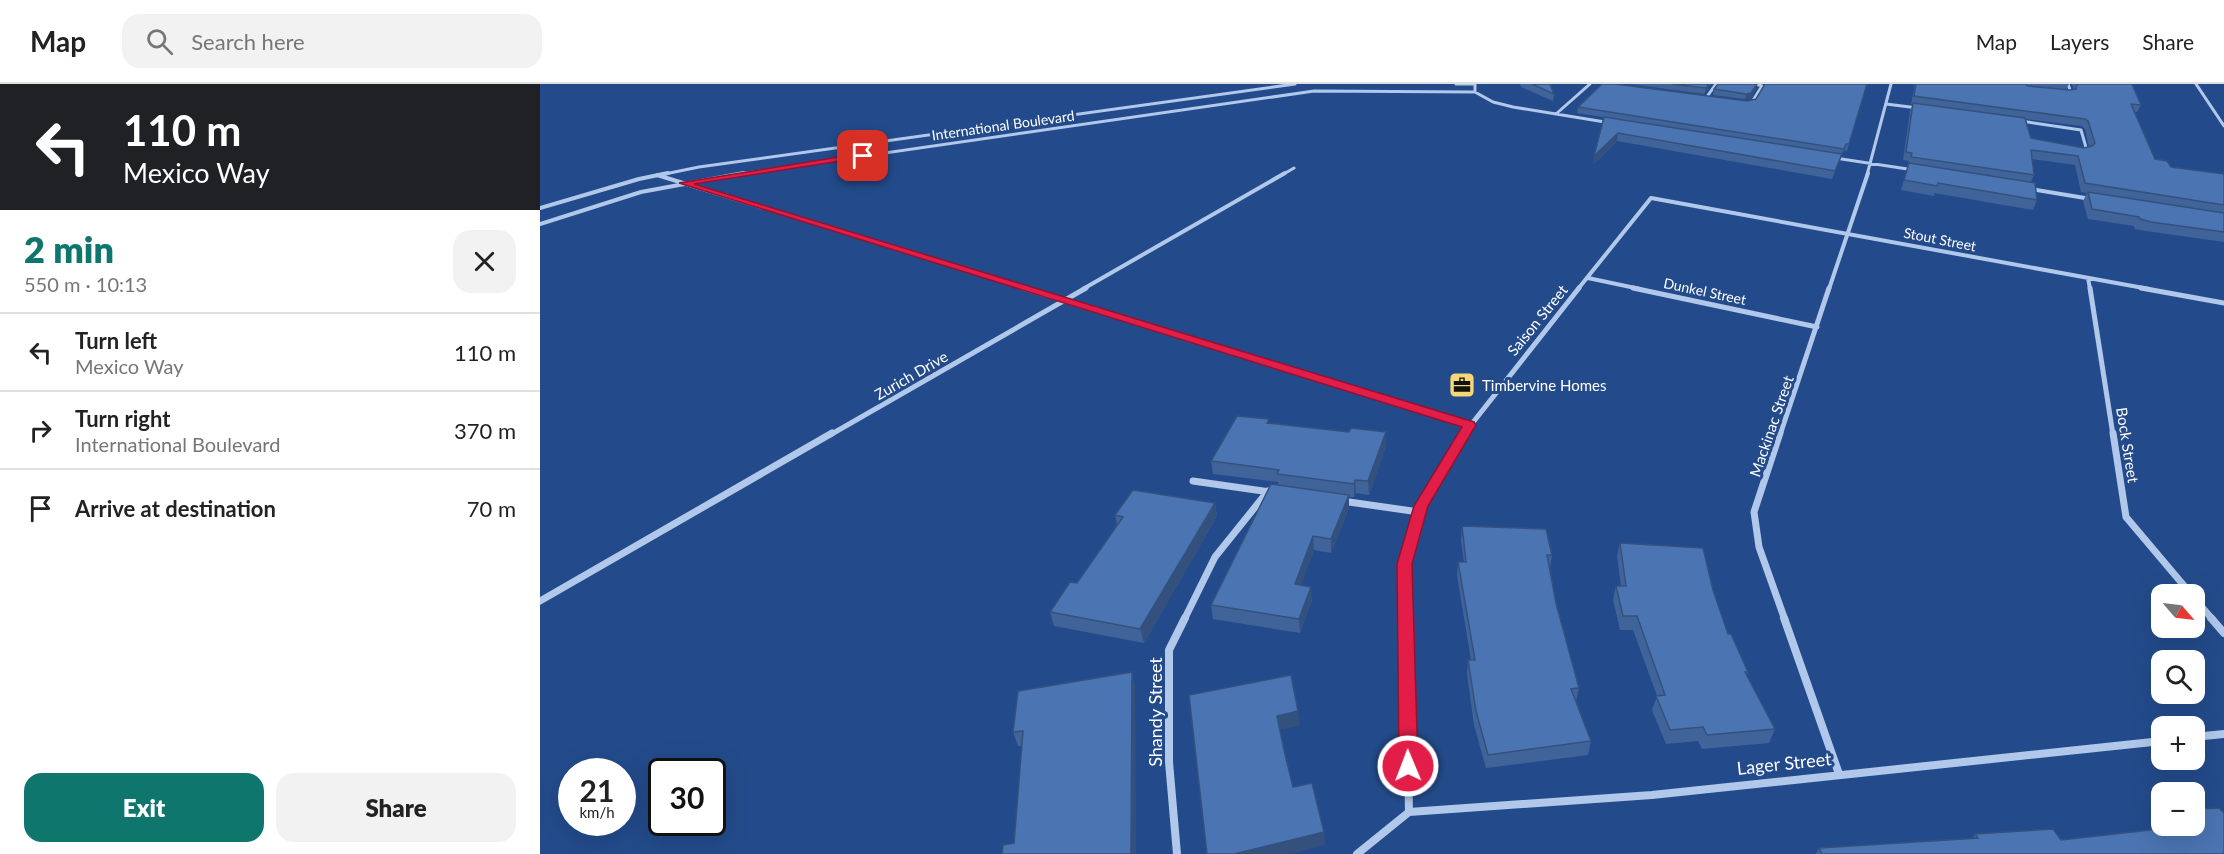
<!DOCTYPE html>
<meta charset="utf-8">
<style>
:root{--surface:#fff;--page:#f2f2f2;--text:#222;--muted:#767676;--line:#e0e0e0;--accent:#0f766e}
body{margin:0;font-family:Lato,sans-serif;background:var(--page);color:var(--text);height:100vh;display:flex;flex-direction:column;font-size:22px;white-space:nowrap}
*{box-sizing:border-box;margin:0}
p{font-size:20px;color:var(--muted)}
.icon{flex:none;width:33px;height:33px;fill:none;stroke:currentColor;stroke-width:2;stroke-linecap:round;stroke-linejoin:round}
.map{position:relative;flex:1;overflow:hidden}
.side{display:flex;flex-direction:column;background:var(--surface);width:540px}
.side>*{flex:none}
.banner{background:#202124;color:#fff;overflow:hidden}
.needle{width:39px;rotate:118deg}
.buttons{position:absolute;left:1611px;top:500px;display:grid;gap:12px}
.buttons a{display:grid;place-items:center;width:54px;height:54px;border-radius:12px;background:var(--surface);box-shadow:0 6px 24px #0002;font-size:30px}
.speed{position:absolute;left:18px;top:674px;display:flex;gap:12px;font-size:30px;font-weight:700;text-align:center}
.speed>*{display:grid;place-content:center;width:78px;height:78px;border-radius:50%;background:var(--surface);box-shadow:0 6px 24px #0002;line-height:1}
.speed small{font-size:15px;font-weight:400}
.speed .limit{border:3px solid #111;border-radius:9px;background:#fff;color:#111}
.pin{position:absolute;display:grid;place-items:center;width:51px;height:51px;color:#fff;margin:-26px;border-radius:12px;box-shadow:0 3px 9px #0006}
.me{position:absolute;width:66px;margin:-33px;rotate:359deg;stroke-linejoin:round;filter:drop-shadow(0 0 4px #0008)}
.turn{display:flex;align-items:center;gap:21px;height:126px;padding:0 24px;font-size:27px}
.turn .icon{width:78px;height:78px;stroke-width:2.5}
.turn b{display:block;font-size:42px;line-height:51px}
.round{display:grid;place-items:center;flex:none;width:63px;height:63px;border-radius:18px;background:var(--page)}
.headline{display:flex;align-items:center;justify-content:space-between;height:102px;padding:0 24px}
h1{font-size:36px;font-weight:800;line-height:45px;color:var(--accent)}
.cta{display:flex;gap:12px;margin-top:auto;padding:12px 24px}
.cta a{flex:1;height:69px;border-radius:18px;background:var(--accent);color:#fff;font-size:24px;font-weight:800;line-height:69px;text-align:center}
.cta a+a{background:var(--page);color:var(--text)}
ul{padding:0;list-style:none}
li{display:flex;align-items:center;gap:18px;height:78px;padding:0 24px;border-top:2px solid var(--line)}
li div{flex:1}
li b{display:block;font-size:22px}
li em{font-style:normal}
header{display:flex;align-items:center;gap:36px;box-sizing:border-box;height:84px;padding:0 30px;background:var(--surface);border-bottom:2px solid var(--line)}
header strong{font-size:28px}
nav{display:flex;gap:33px;margin-inline-start:auto;font-size:21px}
.search{width:420px;height:54px;background:var(--page);display:flex;align-items:center;gap:15px;box-sizing:border-box;padding:0 21px;border-radius:18px;color:var(--muted);font-size:22px}
main{display:flex;flex:1;min-height:0}
.map>svg:first-child{display:block}
.lines{fill:none;stroke-linecap:round;stroke-linejoin:round}
.minor-far4{stroke:#b1c8ea;stroke-width:3}
.minor-far3{stroke:#b1c8ea;stroke-width:4}
.minor-far2{stroke:#b1c8ea;stroke-width:5}
.minor-far1{stroke:#b1c8ea;stroke-width:7}
.minor{stroke:#b1c8ea;stroke-width:8}
.wall{fill:#406499;fill-rule:evenodd}
.shaded-wall{fill:#34517d}
.building{fill:#4b74b2;stroke:#34517d;stroke-width:1.5}
.route{fill:#e11d48;stroke:#92132f;stroke-width:1.5}
.labels{text-anchor:middle;dominant-baseline:central;stroke-width:6;stroke-linejoin:round;paint-order:stroke}
.far-street-label{font-size:14px;fill:#fff;stroke:#234b8b}
.street-label{font-size:15px;fill:#fff;stroke:#234b8b}
.poi-label{font-size:15px;fill:#fff;stroke:#234b8b;text-anchor:start}
.near-street-label{font-size:18px;fill:#fff;stroke:#234b8b}
</style>
<header>
<strong>Map</strong>
<div class="search"><svg class="icon" aria-label="search" viewBox="0 0 24 24"><circle cx="10" cy="10" r="6"/><path d="M15 15l6 6"/></svg>Search here</div>
<nav><a>Map</a><a>Layers</a><a>Share</a></nav>
</header>
<main>
<section class="side">
<div class="banner">
<div class="turn"><svg class="icon" aria-label="left" viewBox="0 0 24 24"><path d="M17 20v-9H6M10 6l-5 5 5 5"/></svg><div><b>110 m</b>Mexico Way</div></div>
</div>
<div class="headline"><div><h1>2 min</h1><p>550 m · 10:13</p></div><a class="round"><svg class="icon" aria-label="close" viewBox="0 0 24 24"><path d="M6 6l12 12M18 6L6 18"/></svg></a></div>
<ul>
<li><svg class="icon" aria-label="left" viewBox="0 0 24 24"><path d="M17 20v-9H6M10 6l-5 5 5 5"/></svg><div><b>Turn left</b><p>Mexico Way</p></div><em>110 m</em></li>
<li><svg class="icon" aria-label="right" viewBox="0 0 24 24"><path d="M7 20v-9h11M14 6l5 5-5 5"/></svg><div><b>Turn right</b><p>International Boulevard</p></div><em>370 m</em></li>
<li><svg class="icon" aria-label="arrive" viewBox="0 0 24 24"><path d="M6 21V4h12l-3 4 3 4H6"/></svg><div><b>Arrive at destination</b></div><em>70 m</em></li>
</ul>
<div class="cta"><a>Exit</a><a>Share</a></div>
</section>
<div class="map">
<svg width="1684" height="770" viewBox="0 0 1684 770">
<rect width="100%" height="100%" fill="#234b8b"/>
<g class="lines">
<path class="minor-far4" d="M916,0H935
M935,0V8L953,18L973,23L1071,39
M1656,0L1684,42
M1526,10L1531,9L1528,0
M1166,14L1176,0
M1208,19L1212,18L1222,2L1216,0
M1346,20L1378,24
M1016,30L1050,0
M1481,37L1541,46L1547,67H1545
M1295,74L1374,86
M120,91L159,83L755,0
M193,91L774,7L935,8
M742,91L754,84
M1327,91L1351,0"/>
<path class="minor-far3" d="M117,91L488,205
M1490,105L1551,115
M0,124L99,95L128,89
M0,140L101,108L204,89
M1048,194L1100,205
M1548,194L1550,205
M543,205L745,89
M1038,205L1111,114L1609,205
M1289,205L1328,89"/>
<path class="minor-far2" d="M483,204L929,341
M1093,204L1277,243
M1550,204L1573,351
M1601,204L1684,219
M290,351L546,204
M923,351L1039,204
M1240,351L1289,204"/>
<path class="minor-far1" d="M1240,349L1214,428L1219,463L1245,536
M1573,349L1586,433L1651,510
M653,397L730,408
M802,417L879,428
M1654,514L1673,536
M0,517L292,349
M644,536L675,473L728,407
M865,536L864,480L881,422L924,349"/>
<path class="minor" d="M865,534L869,728
M1244,534L1299,690
M1671,534L1684,549
M1654,653L1684,650
M869,728L1112,711L1622,657
M637,770L629,678V566L645,534
M817,770L869,728"/>
</g>
<path class="wall" d="M980,0H1010L1014,10L1013,17L981,3Z
M1090,0H1171L1164,10Z
M1224,0H1327L1307,67L1304,66L1301,71L1292,95L1077,57L1053,81L1088,37L1037,29L1038,23L1207,17L1216,15L1225,1Z
M1375,0H1529L1526,6H1530L1534,5L1532,0H1592L1601,21L1597,28H1595L1615,75L1631,83L1684,90V158L1606,147L1595,145L1594,142L1548,135L1543,117L1547,109L1541,108L1535,81L1492,75L1494,91L1491,98L1497,116L1493,126L1394,109V112L1361,106L1369,77L1363,76L1370,27L1373,20H1371ZM1485,35L1542,42L1545,45L1549,63L1544,64L1491,54Z
M1216,4L1210,15H1205L1173,11L1174,5Z
M730,339L846,361L829,411L816,409L814,413H809V424L791,469L774,466L760,501L772,516L760,549L673,535L671,521L738,401V398L673,390L671,377Z
M675,419L677,432L604,559L514,542L510,528L537,499L577,441L575,431Z
M922,442L1012,471L1010,484L1016,519L1039,604L1036,618L1051,657L1048,671L946,684L934,641L927,590L928,576H931L917,491L918,478H924L921,456Z
M1080,459L1173,506L1188,550L1208,588L1207,591L1235,645L1229,659L1162,665L1158,657L1126,660L1112,626L1117,612L1093,546H1080L1073,516L1076,502H1081L1077,472Z
M595,602L474,759L482,662H478L473,648Z
M1624,741H1654L1684,770H1276L1279,764L1433,754L1435,750L1521,756L1626,744Z"/>
<path class="shaded-wall" d="M1169,0H1171L1164,10L1166,4Z
M1217,0L1216,4L1210,15H1205L1206,10Z
M1078,49L1077,57L1053,81L1054,72Z
M846,348V361L829,411L828,397Z
M815,396L816,409L814,413V400Z
M809,411V424L791,469V455Z
M675,419L677,432L604,559L600,545Z
M773,452L774,466L756,514L755,500Z
M771,503L772,516L760,549L759,535Z
M592,588L595,602L596,770H591Z
M758,627L760,641L738,646L737,632Z
M784,748L785,761L750,770H694Z"/>
<path class="building" d="M992,0H1010L1014,10Z
M1062,0H1075L1207,17L1216,15L1225,0H1327L1309,60H1306L1304,65L1038,23Z
M1132,0H1169L1166,4Z
M1178,0H1217L1211,9L1206,10L1174,5Z
M1376,0H1485L1488,2L1530,6L1536,5L1537,0H1592L1601,21L1591,20L1615,75L1627,77L1631,83L1684,90V121L1545,99L1538,72L1491,66L1494,91L1371,73L1372,69L1366,68L1373,19L1485,34L1491,54L1544,64L1552,62L1555,59L1548,37L1545,35L1374,12Z
M1064,33L1302,70L1295,87L1078,49L1054,72Z
M1369,79L1495,99L1497,116L1398,99L1397,102L1364,96Z
M1548,108L1684,129V148L1611,138L1600,135L1599,133L1552,125Z
M697,332L729,335L727,339L809,348L811,344L846,348L828,397L815,396L814,400L737,390L739,386L671,377Z
M731,400L809,411L791,455L773,452L755,500L771,503L759,535L671,521Z
M593,406L675,419L600,545L510,528L530,498L537,499L583,433L575,431Z
M922,442L1006,445L1012,471H1007L1016,519L1039,604L1031,605L1051,657L948,671L936,627L928,576H935L918,478H926Z
M1080,459L1163,464L1173,506L1188,550H1191L1208,588H1205L1235,645L1167,651L1163,643L1130,646L1116,612L1125,611L1097,532H1083L1076,502H1086Z
M592,588L591,770H462L463,761L474,759L483,647L473,648L478,607Z
M751,591L758,627L737,632L744,666L753,703L772,699L784,748L694,770H667L649,611Z
M1679,724L1684,729V770H1282L1279,764L1438,754L1435,750L1513,745L1521,756L1654,741V725Z"/>
<path class="route" d="M323,69L327,72L326,73L154,100L934,338L936,341L888,422L872,480L878,682L875,688L868,691L862,688L859,682L857,480L874,422L922,343L139,99Z"/>
<defs>
<symbol id="office-square" viewBox="-11 -11 22 22"><rect x="-9" y="-9" width="18" height="18" rx="4" fill="#f5d774" stroke="#234b8b"/><path d="M-6-3h4V-5.5h4V-3h4V5H-6ZM-1-4.5V-3h2v-1.5ZM-6 0V1H6V0Z" fill="#111"/></symbol>
</defs>
<g fill-rule="evenodd">
<use href="#office-square" x="907" y="286" width="30" height="30"/>
</g>
<g class="labels">
<g class="far-street-label">
<text transform="translate(463 41) rotate(-8)">International Boulevard</text>
<text transform="translate(1400 155) rotate(11)">Stout Street</text>
<text transform="translate(1165 207) rotate(12)">Dunkel Street</text>
</g>
<g class="street-label">
<text transform="translate(997 236) rotate(-51)">Saison Street</text>
<text transform="translate(371 291) rotate(-30)">Zurich Drive</text>
<text transform="translate(1231 342) rotate(-71)">Mackinac Street</text>
<text transform="translate(1588 361) rotate(81)">Bock Street</text>
</g>
<g class="poi-label">
<text x="942" y="301">Timbervine Homes</text>
</g>
<g class="near-street-label">
<text transform="translate(615 628) rotate(-90)">Shandy Street</text>
<text transform="translate(1244 679) rotate(-6)">Lager Street</text>
</g>
</g>
</svg>
<div class="buttons">
<a><svg class="needle" viewBox="-14 -14 28 28"><path d="M0-13l5 13h-10z" fill="#e53935"/><path d="M0 13l5-13h-10z" fill="#767676"/></svg></a>
<a><svg class="icon" aria-label="search" viewBox="0 0 24 24"><circle cx="10" cy="10" r="6"/><path d="M15 15l6 6"/></svg></a>
<a>+</a>
<a>−</a>
</div>
<div class="speed"><div>21<small>km/h</small></div><div class="limit">30</div></div>
<div class="pin" style="left:323px;top:72px;background:#d93025"><svg class="icon" aria-label="arrive" viewBox="0 0 24 24"><path d="M6 21V4h12l-3 4 3 4H6"/></svg></div>
<svg class="me" style="left:868px;top:682px" viewBox="-20 -20 40 40"><circle r="17" fill="#e11d48" stroke="#fff" stroke-width="3"/><path d="M0-11L8 9 0 5-8 9z" fill="#fff"/></svg>
</div>
</main>
